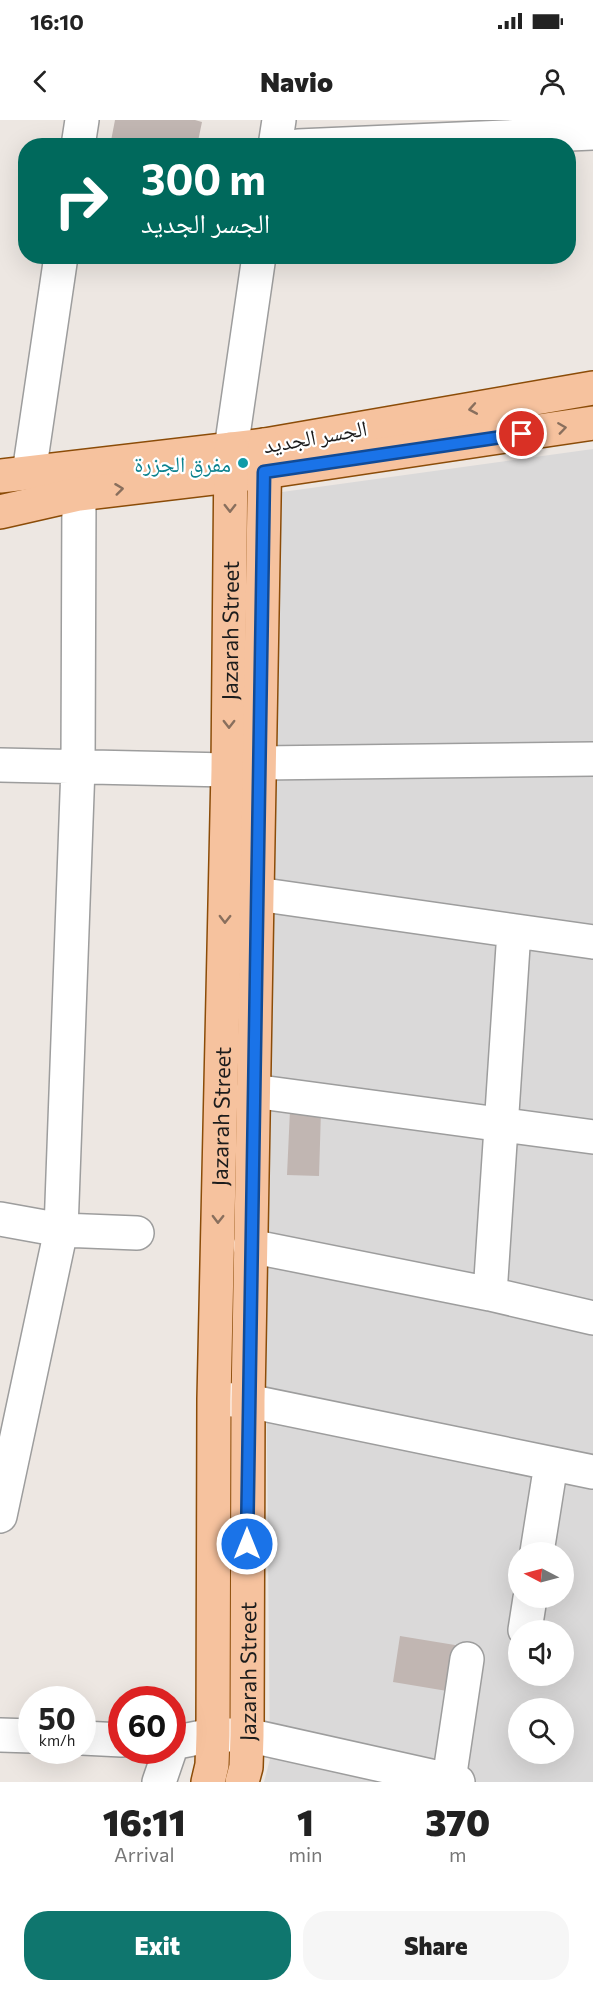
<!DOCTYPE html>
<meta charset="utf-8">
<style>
:root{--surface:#fff;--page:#f6f6f6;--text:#222;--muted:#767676;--accent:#0f766e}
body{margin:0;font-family:Commissioner,"Noto Naskh Arabic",sans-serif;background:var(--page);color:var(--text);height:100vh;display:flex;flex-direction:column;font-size:22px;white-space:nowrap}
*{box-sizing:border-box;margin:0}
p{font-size:20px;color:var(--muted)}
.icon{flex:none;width:33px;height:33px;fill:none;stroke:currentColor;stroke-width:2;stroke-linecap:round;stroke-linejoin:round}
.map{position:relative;height:1662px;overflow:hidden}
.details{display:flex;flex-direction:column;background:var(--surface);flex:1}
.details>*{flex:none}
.guide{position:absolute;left:18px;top:18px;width:558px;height:126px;border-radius:24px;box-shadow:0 6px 24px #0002;background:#00695c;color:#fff;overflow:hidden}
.needle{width:39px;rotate:276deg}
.tools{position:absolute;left:508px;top:1422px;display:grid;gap:12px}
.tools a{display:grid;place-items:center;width:66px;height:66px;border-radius:50%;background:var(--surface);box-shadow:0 6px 24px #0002;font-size:30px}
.speed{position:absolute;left:18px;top:1566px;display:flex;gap:12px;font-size:30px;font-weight:700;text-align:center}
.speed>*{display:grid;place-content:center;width:78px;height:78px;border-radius:50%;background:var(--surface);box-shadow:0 6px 24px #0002;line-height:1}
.speed small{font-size:15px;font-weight:400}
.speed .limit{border:9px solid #d22;background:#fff;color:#111}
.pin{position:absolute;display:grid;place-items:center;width:51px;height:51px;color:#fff;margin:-26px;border:3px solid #fff;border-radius:50%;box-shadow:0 2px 6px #0007}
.me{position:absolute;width:66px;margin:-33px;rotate:0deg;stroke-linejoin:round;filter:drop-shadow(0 0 4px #0008)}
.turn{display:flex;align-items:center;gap:21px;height:126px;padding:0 24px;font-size:27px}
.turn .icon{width:78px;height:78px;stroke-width:2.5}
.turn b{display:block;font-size:42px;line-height:51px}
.eta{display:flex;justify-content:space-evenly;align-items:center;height:102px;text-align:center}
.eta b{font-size:36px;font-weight:800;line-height:42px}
.action{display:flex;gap:12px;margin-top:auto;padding:12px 24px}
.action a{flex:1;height:69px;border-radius:24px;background:var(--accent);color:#fff;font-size:24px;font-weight:800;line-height:69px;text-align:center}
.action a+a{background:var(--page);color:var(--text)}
.status{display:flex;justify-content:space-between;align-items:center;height:42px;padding:0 30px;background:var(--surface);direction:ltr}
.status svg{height:16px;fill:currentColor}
header{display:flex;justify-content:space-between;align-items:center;height:78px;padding:0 24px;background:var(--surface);font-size:27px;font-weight:800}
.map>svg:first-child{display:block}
.residential{fill:#dad9d9;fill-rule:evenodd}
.building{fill:#c1b6b2}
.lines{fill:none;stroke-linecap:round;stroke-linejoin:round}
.minor-casing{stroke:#9d9d9d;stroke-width:36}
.major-casing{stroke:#8b4c08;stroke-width:36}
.minor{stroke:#fff;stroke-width:33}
.major{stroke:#f6c29e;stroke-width:33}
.oneway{stroke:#896f5d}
.route-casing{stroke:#114b97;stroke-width:15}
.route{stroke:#1a73e8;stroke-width:10}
.culture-dot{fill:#0f9aa8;stroke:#fff;stroke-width:2}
.labels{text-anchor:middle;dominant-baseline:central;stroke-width:4.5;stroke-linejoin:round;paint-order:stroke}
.street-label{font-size:22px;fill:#1c1c1c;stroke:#fff}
.culture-label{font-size:22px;fill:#0d838f;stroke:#fff;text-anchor:end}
</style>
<div class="status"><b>16:10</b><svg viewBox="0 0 49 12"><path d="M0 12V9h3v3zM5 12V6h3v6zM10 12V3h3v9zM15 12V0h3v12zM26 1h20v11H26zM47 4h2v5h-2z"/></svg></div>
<header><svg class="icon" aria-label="back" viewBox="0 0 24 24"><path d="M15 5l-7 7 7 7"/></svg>Navio<svg class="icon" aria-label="person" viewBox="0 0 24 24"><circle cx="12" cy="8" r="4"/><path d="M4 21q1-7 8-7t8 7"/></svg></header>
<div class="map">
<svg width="593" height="1662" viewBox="0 0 593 1662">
<rect width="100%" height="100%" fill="#ede7e2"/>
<path class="residential" d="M593,329V1662H264L270,1639L260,589L282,372ZM519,1432H564V1478H519ZM519,1510H564V1556H519ZM519,1588H564V1634H519Z"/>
<path class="building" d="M115,0H195L202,2L197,26H110Z
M290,990L321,991L319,1056L287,1055Z
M400,1516L461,1526L453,1572L393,1562Z"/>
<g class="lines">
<defs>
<path id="minor" d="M78,26L82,0
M275,26L279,0
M298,26L593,13
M231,329L259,136
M29,353L61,136
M260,643L593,639
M0,645L228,650
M257,774L593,822
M253,971L593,1017
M0,1099L61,1110L137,1113
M250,1126L490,1174L593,1198
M490,1174L514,811
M219,1279L248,1281L593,1352
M0,1396L61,1110L78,647L79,374
M537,1432L551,1344
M525,1510L530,1478
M0,1615L32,1616
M82,1618L122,1620
M172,1623L213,1615H247L458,1662
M449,1660L467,1539
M159,1662L170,1630"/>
<g id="major">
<path d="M0,356L265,325L593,268"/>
<path d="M0,392L79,374L264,352L593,303"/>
<path id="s1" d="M208,1662L212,1645L213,1615L214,1279L228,650L231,329"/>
<path id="s2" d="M242,1662L246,1647L247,1615L248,1281L265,325"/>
</g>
</defs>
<use href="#minor" class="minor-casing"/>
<use href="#major" class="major-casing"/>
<use href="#minor" class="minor"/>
<use href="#major" class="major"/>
</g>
<defs><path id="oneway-chevron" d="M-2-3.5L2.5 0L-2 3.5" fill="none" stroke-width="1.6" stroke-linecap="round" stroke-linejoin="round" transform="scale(1.5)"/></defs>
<g class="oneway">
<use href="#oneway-chevron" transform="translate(473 289) rotate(170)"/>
<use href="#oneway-chevron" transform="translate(562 308) rotate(-8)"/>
<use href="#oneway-chevron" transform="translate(119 369) rotate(-7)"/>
<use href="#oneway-chevron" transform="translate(230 388) rotate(90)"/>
<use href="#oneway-chevron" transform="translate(229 604) rotate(90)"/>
<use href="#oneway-chevron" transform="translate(225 799) rotate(91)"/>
<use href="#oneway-chevron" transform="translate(218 1099) rotate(91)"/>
</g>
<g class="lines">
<defs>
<path id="route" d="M247,1424L264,352L522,314"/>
</defs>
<use href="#route" class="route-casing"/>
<use href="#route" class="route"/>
</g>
<circle class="culture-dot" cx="243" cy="343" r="6"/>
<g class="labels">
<g class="street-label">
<text transform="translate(315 316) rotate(-10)">الجسر الجديد</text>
<text stroke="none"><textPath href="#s1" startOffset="1152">Jazarah Street</textPath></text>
<text stroke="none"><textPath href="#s1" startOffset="666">Jazarah Street</textPath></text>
<text stroke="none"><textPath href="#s2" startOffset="111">Jazarah Street</textPath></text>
</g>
<g class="culture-label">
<text x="231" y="343">مفرق الجزرة</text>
</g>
</g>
</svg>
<div class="tools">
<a><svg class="needle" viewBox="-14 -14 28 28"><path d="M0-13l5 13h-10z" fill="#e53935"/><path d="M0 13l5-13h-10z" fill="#767676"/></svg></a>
<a><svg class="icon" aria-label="sound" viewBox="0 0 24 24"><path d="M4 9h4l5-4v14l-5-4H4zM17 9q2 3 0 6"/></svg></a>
<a><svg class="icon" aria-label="search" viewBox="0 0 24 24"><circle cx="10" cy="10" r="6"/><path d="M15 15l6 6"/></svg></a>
</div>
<div class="speed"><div>50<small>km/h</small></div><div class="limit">60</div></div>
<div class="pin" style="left:522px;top:314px;background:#d93025"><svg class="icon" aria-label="arrive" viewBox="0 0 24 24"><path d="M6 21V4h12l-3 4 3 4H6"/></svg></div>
<svg class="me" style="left:247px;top:1424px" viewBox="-20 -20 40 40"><circle r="17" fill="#1a73e8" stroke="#fff" stroke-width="3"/><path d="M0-11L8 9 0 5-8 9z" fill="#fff"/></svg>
<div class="guide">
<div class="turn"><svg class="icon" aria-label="right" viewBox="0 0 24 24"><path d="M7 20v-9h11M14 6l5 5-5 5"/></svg><div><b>300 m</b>الجسر الجديد</div></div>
</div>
</div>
<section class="details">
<div class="eta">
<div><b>16:11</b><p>Arrival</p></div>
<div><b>1</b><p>min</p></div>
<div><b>370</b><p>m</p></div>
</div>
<div class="action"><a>Exit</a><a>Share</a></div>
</section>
